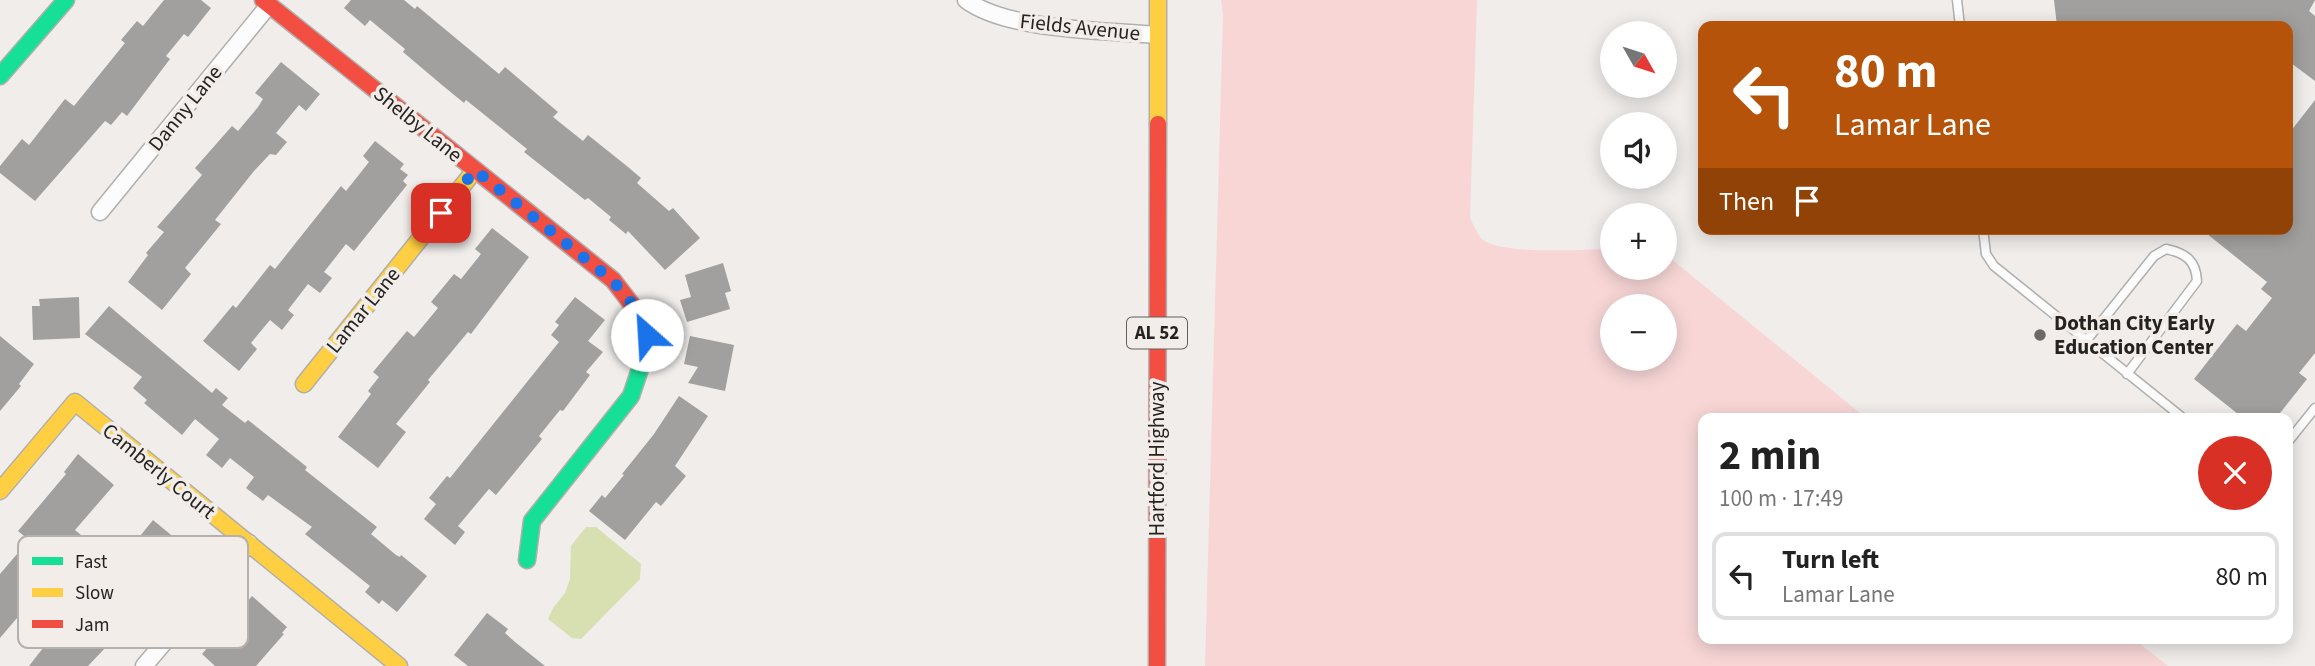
<!DOCTYPE html>
<meta charset="utf-8">
<style>
:root{--surface:#fff;--page:#f2f2f2;--text:#222;--muted:#767676;--line:#e0e0e0}
body{margin:0;font-family:"Source Sans 3",sans-serif;background:var(--page);color:var(--text);height:100vh;display:flex;flex-direction:column;font-size:26px;white-space:nowrap}
*{box-sizing:border-box;margin:0}
p{font-size:23px;color:var(--muted)}
.icon{flex:none;width:38px;height:38px;fill:none;stroke:currentColor;stroke-width:2;stroke-linecap:round;stroke-linejoin:round}
.map{position:relative;flex:1;overflow:hidden}
.side{position:absolute;left:1698px;top:413px;width:595px;height:231px;display:flex;flex-direction:column;background:var(--surface);border-radius:14px;box-shadow:0 4px 18px #0003}
.side>*{flex:none}
.guide{position:absolute;left:1698px;top:21px;width:595px;height:214px;border-radius:14px;box-shadow:0 4px 18px #0003;background:#b45309;color:#fff;overflow:hidden}
.needle{width:46px;rotate:129deg}
.controls{position:absolute;left:1600px;top:21px;display:grid;gap:14px}
.controls a{display:grid;place-items:center;width:77px;height:77px;border-radius:50%;background:var(--surface);box-shadow:0 4px 18px #0003;font-size:35px}
.pin{position:absolute;display:grid;place-items:center;width:60px;height:60px;color:#fff;margin:-30px;border-radius:14px;box-shadow:0 4px 10px #0006}
.me{position:absolute;width:77px;margin:-38px;rotate:334deg;stroke-linejoin:round;filter:drop-shadow(0 0 5px #0008)}
.turn{display:flex;align-items:center;gap:24px;height:147px;padding:0 21px;font-size:32px}
.turn .icon{width:91px;height:91px;stroke-width:2.5}
.turn b{display:block;font-size:49px;line-height:60px}
.then{display:flex;align-items:center;height:66px;padding:0 21px;background:#0003;gap:14px;font-size:26px}
.round{display:grid;place-items:center;flex:none;width:74px;height:74px;border-radius:37px;background:var(--page)}
.overview{display:flex;align-items:center;justify-content:space-between;height:119px;padding:0 21px}
h1{font-size:42px;font-weight:700;line-height:52px}
ul{padding:0;list-style:none}
li{display:flex;align-items:center;gap:21px;height:88px;margin:0 14px 10px;padding:0 7px;border:4px solid var(--line);border-radius:14px}
li div{flex:1}
li b{display:block;font-size:26px}
li em{font-style:normal}
.map>svg:first-child{display:block}
.green{fill:#f8d6d6;fill-rule:evenodd}
.water{fill:#d8e0b2}
.building{fill:#a1a09e}
.lines{fill:none;stroke-linecap:round;stroke-linejoin:round}
.lane-casing{stroke:#b1afad;stroke-width:11}
.street-casing{stroke:#b1afad;stroke-width:19}
.fast-casing{stroke:#b1afad;stroke-width:19}
.slow-casing{stroke:#b1afad;stroke-width:19}
.jam-casing{stroke:#b1afad;stroke-width:19}
.lane{stroke:#fdfcfc;stroke-width:8}
.street{stroke:#fdfcfc;stroke-width:16}
.fast{stroke:#16e098;stroke-width:16}
.slow{stroke:#ffcf43;stroke-width:16}
.jam{stroke:#f24e42;stroke-width:16}
.route{stroke:#1a73e8;stroke-width:12;stroke-dasharray:0 21.6}
.poi-dot{fill:#6c6a68;stroke:#f2ede9;stroke-width:2.5}
.labels{text-anchor:middle;dominant-baseline:central;stroke-width:7;stroke-linejoin:round;paint-order:stroke}
.shield{fill:#f2ede9;stroke:#62605d;stroke-width:2}
.shield-label{font-size:19px;font-weight:bold;fill:#252321}
.street-label{font-size:21px;fill:#252321;stroke:#f2ede9}
.poi-label{font-size:21px;font-weight:bold;fill:#252321;stroke:#f2ede9;text-anchor:start}
.key{fill:#f2ede9;stroke:#b4b0ad;stroke-width:2}
.key-label{font-size:19px;fill:#252321}
</style>
<div class="map">
<svg width="2315" height="666" viewBox="0 0 2315 666">
<rect width="100%" height="100%" fill="#f0edeb"/>
<path class="green" d="M1221,0H1477L1470,218C1473,224 1476,232 1481,238C1497,256 1585,249 1612,249V268H1664V253L1866,418H1703V639H2134L2168,666H1205L1223,15ZM1612,306H1664V359H1612Z"/>
<path class="water" d="M586,527H596L641,564L640,579L581,639L572,638L548,619L553,608L565,593L570,579L571,546Z"/>
<path class="building" d="M164,0H201L211,8L188,37L184,34L166,56L170,59L127,116L122,112L111,125L105,121L35,201L0,173V166L22,139L29,145L65,99L74,106L125,43L121,40L137,21L143,26Z
M351,0H404L415,9L417,6L499,74L505,67L558,112L553,117L583,141L588,135L628,167L641,178L637,183L669,211L673,208L700,238L665,270L628,231L626,234L609,220L611,217L588,198L585,200L524,152L527,149L466,100L464,103L442,85L403,52L405,49L370,20L365,26L344,8Z
M2054,0H2315L2309,11L2315,16V81L2287,60V26H2057Z
M281,62L320,94L306,111L299,105L276,133L287,142L276,155L270,154L254,171L215,220L221,224L185,268L191,274L162,310L128,282L148,255L146,253L164,232L157,227L202,175L195,168L232,126L238,131L258,107L263,99L255,93Z
M2315,100V353L2299,373L2307,379L2276,418H2243L2194,379L2237,324L2246,331L2272,298L2261,289L2267,282L2201,229H2287V136Z
M375,141L404,164L400,169L408,175L403,181L407,185L354,251L346,244L324,272L332,278L320,293L308,284L288,310L294,315L282,330L270,320L251,343L257,349L239,371L203,341L233,305L236,308L270,265L275,269L341,186L346,191L369,162L363,156Z
M492,228L529,257L471,334L468,332L428,380L430,382L396,424L406,432L378,468L338,437L371,394L368,391L379,377L373,372L407,331L414,337L438,308L431,302L454,274L461,279L481,254L475,249Z
M723,263L731,291L725,293L730,309L687,322L680,300L691,297L685,275Z
M79,297L80,338L33,340L32,306H40L39,299Z
M575,297L605,320L588,341L603,352L586,372L590,375L563,411L560,410L539,436L542,439L496,495L489,489L458,526L465,532L455,545L424,519L436,504L429,498L447,476L450,478L559,342L551,335L559,325L555,322Z
M109,306L212,393L216,388L228,398L222,405L245,423L248,420L307,467L305,470L377,527L371,534L396,555L400,557L401,555L427,576L397,612L382,600L379,604L365,592L370,586L305,534L312,527L268,495L263,501L246,488L254,477L230,458L222,468L206,455L219,439L195,419L182,435L144,403L147,400L133,388L142,377L85,334Z
M0,336L34,364L19,384L21,386L0,411Z
M690,336L734,345L725,391L688,383L698,367L684,364Z
M679,396L708,416L675,466L686,476L661,506L656,502L625,540L589,511L602,495L605,498L624,475L622,474L654,434Z
M78,454L114,485L75,530L87,540L77,552L69,546L39,581L45,585L0,638V574L29,540L18,531L66,474L64,472Z
M153,520L188,549L173,568L170,565L146,594L149,596L106,647L88,666H29L60,626L104,577L97,571L106,560L115,567Z
M252,596L287,627L282,633L284,634L256,666H215L202,654L217,637L220,640L241,616L238,613Z
M487,613L508,629L505,633L515,642L545,666H468L454,655Z"/>
<g class="lines">
<defs>
<path id="lane" d="M1957,0L1960,26
M1983,229L1986,254L1994,266L2183,418
M2086,341L2154,256L2166,249C2185,253 2196,260 2197,281L2127,374
M2287,443L2315,408"/>
<path id="street" d="M966,0C1008,31 1104,30 1157,35
M100,212L269,5
M144,666L249,543"/>
<path id="fast" d="M0,76L66,0
M527,560L532,521L631,396L643,360"/>
<path id="slow" d="M1158,124V0
M304,384L475,170
M0,491L75,402L399,666"/>
<path id="jam" d="M263,0L613,280L633,306L647,335L643,360
M1157,666L1158,124"/>
</defs>
<use href="#lane" class="lane-casing"/>
<use href="#street" class="street-casing"/>
<use href="#fast" class="fast-casing"/>
<use href="#slow" class="slow-casing"/>
<use href="#jam" class="jam-casing"/>
<use href="#lane" class="lane"/>
<use href="#street" class="street"/>
<use href="#fast" class="fast"/>
<use href="#slow" class="slow"/>
<use href="#jam" class="jam"/>
</g>
<g class="lines">
<path class="route" d="M441,213L475,170L613,281L634,306L647,335"/>
</g>
<circle class="poi-dot" cx="2040" cy="335" r="7"/>
<g class="labels">
<rect class="shield" x="1127" y="317.5" width="60" height="31" rx="5"/>
<g class="shield-label">
<text x="1157" y="333">AL 52</text>
</g>
<g class="street-label">
<text transform="translate(1080 27) rotate(6)">Fields Avenue</text>
<text transform="translate(185 108) rotate(-51)">Danny Lane</text>
<text transform="translate(418 124) rotate(39)">Shelby Lane</text>
<text transform="translate(363 310) rotate(-51)">Lamar Lane</text>
<text transform="translate(1157 459) rotate(-90)">Hartford Highway</text>
<text transform="translate(159 471) rotate(39)">Camberly Court</text>
</g>
<g class="poi-label">
<text x="2054" y="323">Dothan City Early<tspan x="2054" dy="24">Education Center</tspan></text>
</g>
</g>
<rect x="18" y="536" width="230" height="112" rx="10" class="key"/>
<rect x="32" y="557" width="31" height="8" fill="#16e098"/>
<rect x="32" y="588" width="31" height="9" fill="#ffcf43"/>
<rect x="32" y="620" width="31" height="8" fill="#f24e42"/>
<g class="key-label">
<text x="75" y="568">Fast</text>
<text x="75" y="599">Slow</text>
<text x="75" y="631">Jam</text>
</g>
</svg>
<div class="controls">
<a><svg class="needle" viewBox="-14 -14 28 28"><path d="M0-13l5 13h-10z" fill="#e53935"/><path d="M0 13l5-13h-10z" fill="#767676"/></svg></a>
<a><svg class="icon" aria-label="sound" viewBox="0 0 24 24"><path d="M4 9h4l5-4v14l-5-4H4zM17 9q2 3 0 6"/></svg></a>
<a>+</a>
<a>−</a>
</div>
<div class="pin" style="left:441px;top:213px;background:#d93025"><svg class="icon" aria-label="arrive" viewBox="0 0 24 24"><path d="M6 21V4h12l-3 4 3 4H6"/></svg></div>
<svg class="me" style="left:647px;top:335px" viewBox="-20 -20 40 40"><circle r="19" fill="#fff"/><path d="M0-13L10 11 0 6-10 11z" fill="#1a73e8"/></svg>
<div class="guide">
<div class="turn"><svg class="icon" aria-label="left" viewBox="0 0 24 24"><path d="M17 20v-9H6M10 6l-5 5 5 5"/></svg><div><b>80 m</b>Lamar Lane</div></div>
<div class="then">Then<svg class="icon" aria-label="arrive" viewBox="0 0 24 24"><path d="M6 21V4h12l-3 4 3 4H6"/></svg></div>
</div>
<section class="side">
<div class="overview"><div><h1>2 min</h1><p>100 m · 17:49</p></div><a class="round" style="background:#d93025;color:#fff"><svg class="icon" aria-label="close" viewBox="0 0 24 24"><path d="M6 6l12 12M18 6L6 18"/></svg></a></div>
<ul>
<li><svg class="icon" aria-label="left" viewBox="0 0 24 24"><path d="M17 20v-9H6M10 6l-5 5 5 5"/></svg><div><b>Turn left</b><p>Lamar Lane</p></div><em>80 m</em></li>
</ul>
</section>
</div>
